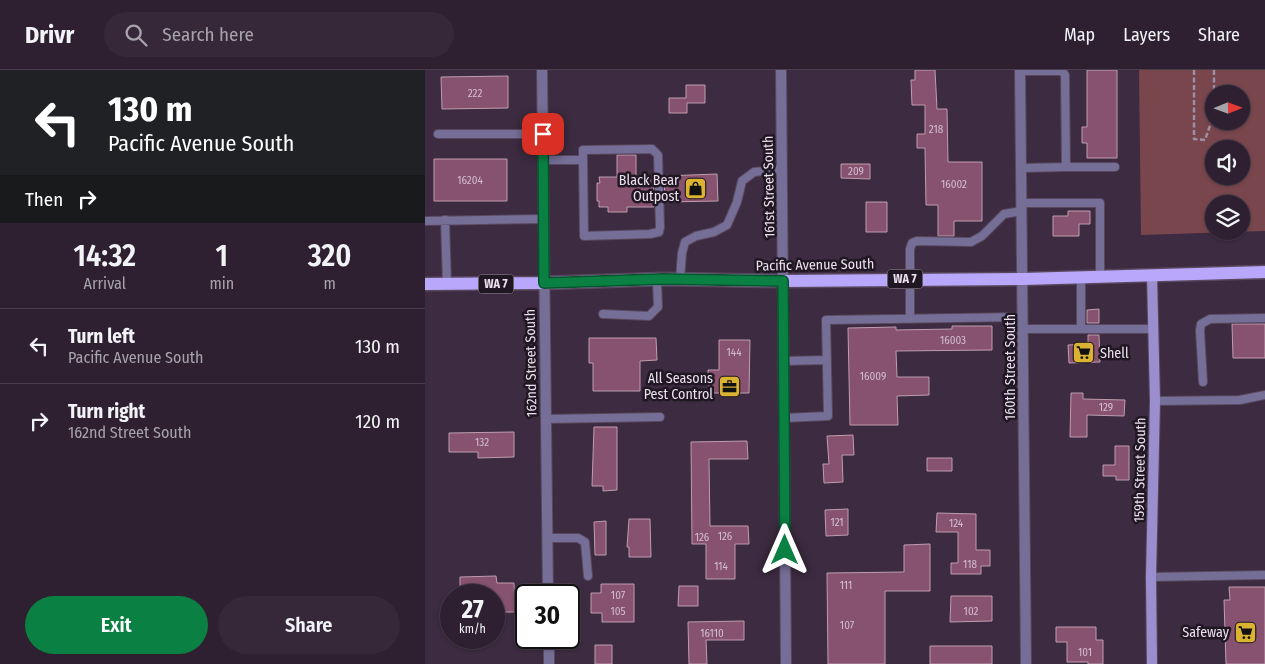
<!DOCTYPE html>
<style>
:root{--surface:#2e2031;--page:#362839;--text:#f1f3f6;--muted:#a7a3ab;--line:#493e4d;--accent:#0b8043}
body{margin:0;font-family:"Fira Sans Condensed",sans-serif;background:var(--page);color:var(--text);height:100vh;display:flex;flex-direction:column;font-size:19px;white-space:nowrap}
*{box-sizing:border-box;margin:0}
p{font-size:16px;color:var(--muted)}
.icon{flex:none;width:28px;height:28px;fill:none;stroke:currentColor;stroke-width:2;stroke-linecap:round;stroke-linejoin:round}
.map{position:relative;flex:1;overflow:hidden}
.drawer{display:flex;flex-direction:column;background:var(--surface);width:425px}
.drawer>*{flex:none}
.top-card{background:#202124;color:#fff;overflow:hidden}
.needle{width:32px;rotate:89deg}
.buttons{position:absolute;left:780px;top:15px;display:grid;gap:10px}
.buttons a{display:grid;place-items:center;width:45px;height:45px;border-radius:50%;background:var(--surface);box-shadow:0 1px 4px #0004,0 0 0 1px var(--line);font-size:25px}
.speed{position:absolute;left:15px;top:514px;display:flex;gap:10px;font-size:25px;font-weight:700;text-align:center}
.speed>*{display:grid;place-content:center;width:65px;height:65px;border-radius:50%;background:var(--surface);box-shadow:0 1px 4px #0004,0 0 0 1px var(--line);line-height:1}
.speed small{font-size:12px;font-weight:400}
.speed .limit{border:2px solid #111;border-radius:8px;background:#fff;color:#111}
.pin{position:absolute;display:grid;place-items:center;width:42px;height:42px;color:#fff;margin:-21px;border-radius:10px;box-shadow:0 2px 8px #0006}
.me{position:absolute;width:55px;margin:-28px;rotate:0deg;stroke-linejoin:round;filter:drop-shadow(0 0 4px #0008)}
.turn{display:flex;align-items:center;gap:18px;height:105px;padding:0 25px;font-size:22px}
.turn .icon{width:65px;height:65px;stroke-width:2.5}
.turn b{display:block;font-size:35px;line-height:42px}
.then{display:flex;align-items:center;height:48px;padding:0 25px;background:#0003;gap:10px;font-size:19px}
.eta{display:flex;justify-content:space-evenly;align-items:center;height:85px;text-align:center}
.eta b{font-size:30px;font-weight:600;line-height:35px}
.button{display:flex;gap:10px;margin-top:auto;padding:10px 25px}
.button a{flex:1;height:58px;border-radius:30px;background:var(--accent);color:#fff;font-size:20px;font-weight:600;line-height:58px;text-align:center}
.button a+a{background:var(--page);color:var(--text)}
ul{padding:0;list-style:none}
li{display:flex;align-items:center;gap:15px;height:75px;padding:0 25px;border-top:1px solid var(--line)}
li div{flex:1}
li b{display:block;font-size:19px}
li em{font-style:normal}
header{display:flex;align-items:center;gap:30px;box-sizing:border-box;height:70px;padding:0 25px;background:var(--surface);border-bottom:1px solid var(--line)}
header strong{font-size:24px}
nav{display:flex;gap:28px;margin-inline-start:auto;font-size:18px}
.search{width:350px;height:45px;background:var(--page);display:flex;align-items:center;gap:12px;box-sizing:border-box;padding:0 18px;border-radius:28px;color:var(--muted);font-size:19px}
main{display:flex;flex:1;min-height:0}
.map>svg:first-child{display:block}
.green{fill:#79464d;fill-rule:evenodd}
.building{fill:#86526f;stroke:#bf9daf}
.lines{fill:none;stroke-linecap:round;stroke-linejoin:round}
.lane-casing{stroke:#59485d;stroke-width:10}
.street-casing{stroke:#59485d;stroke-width:12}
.secondary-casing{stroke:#59485d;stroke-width:12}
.primary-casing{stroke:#59485d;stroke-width:15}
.path{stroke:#9d8fa1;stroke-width:2.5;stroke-dasharray:5 2.5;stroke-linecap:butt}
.lane{stroke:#756e96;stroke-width:8}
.street{stroke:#756e96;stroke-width:10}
.secondary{stroke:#9b8ecf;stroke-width:10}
.primary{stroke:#b8a7fa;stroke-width:12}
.route-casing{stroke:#07532c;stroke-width:12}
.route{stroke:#0b8043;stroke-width:9}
.labels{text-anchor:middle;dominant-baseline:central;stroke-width:5;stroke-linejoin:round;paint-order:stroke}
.number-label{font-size:11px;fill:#d2bccf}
.shield{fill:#1f1721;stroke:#aea4b1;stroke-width:1}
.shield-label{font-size:12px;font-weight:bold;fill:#ece0ef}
.poi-label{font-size:14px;fill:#ece0ef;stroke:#1f1721;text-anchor:end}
.street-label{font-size:14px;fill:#ece0ef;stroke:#1f1721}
</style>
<header>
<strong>Drivr</strong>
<div class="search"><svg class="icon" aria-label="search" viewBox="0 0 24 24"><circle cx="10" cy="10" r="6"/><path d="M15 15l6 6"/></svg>Search here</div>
<nav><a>Map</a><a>Layers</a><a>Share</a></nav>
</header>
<main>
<section class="drawer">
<div class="top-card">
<div class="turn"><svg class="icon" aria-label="left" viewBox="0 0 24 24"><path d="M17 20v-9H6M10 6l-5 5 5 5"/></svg><div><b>130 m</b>Pacific Avenue South</div></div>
<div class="then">Then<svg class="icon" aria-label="right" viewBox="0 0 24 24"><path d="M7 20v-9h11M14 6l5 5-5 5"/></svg></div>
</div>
<div class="eta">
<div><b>14:32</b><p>Arrival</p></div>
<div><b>1</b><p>min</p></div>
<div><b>320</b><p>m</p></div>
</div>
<ul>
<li><svg class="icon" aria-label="left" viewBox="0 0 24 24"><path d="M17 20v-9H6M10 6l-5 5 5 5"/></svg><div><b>Turn left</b><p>Pacific Avenue South</p></div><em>130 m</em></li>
<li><svg class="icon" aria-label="right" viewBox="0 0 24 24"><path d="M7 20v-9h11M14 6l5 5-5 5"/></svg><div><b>Turn right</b><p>162nd Street South</p></div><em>120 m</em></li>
</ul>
<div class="button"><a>Exit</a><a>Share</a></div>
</section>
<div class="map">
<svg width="840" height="594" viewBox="0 0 840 594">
<rect width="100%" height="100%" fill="#3d2b41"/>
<path class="green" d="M714,0H840V161L716,165ZM789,24H816V51H789ZM789,79H816V106H789ZM789,134H816V161H789Z"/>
<path class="building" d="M490,0H510L512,39H522L523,92H557V151H529V166H513V135H501L500,78H492V64H500V35H487L486,10H490Z
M662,0H692V88H662V73H657V57H662Z
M83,6V38L17,39L16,7Z
M261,15H280V33H262V43H244V28H261Z
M192,85H211V107L228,106L229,137H202V142H183V137H174V131H172V113H175L174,107H192Z
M9,89H82V131H9Z
M416,94H445V109L416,108Z
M292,104L293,131L240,132L239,106Z
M441,132H462V162H441Z
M643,141H665V154H654V166H628V146H643Z
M674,239V253H662V240Z
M807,254H840V288H808Z
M527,256H567V280L471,281L472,307H504V325L472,326L473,355H425L423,258L471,257V260L527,259Z
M663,265H674L675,292L644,293L643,275L663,274Z
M164,268H231L232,290L215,291V321H168V293H164Z
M294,270H325L324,323H284L283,300H294Z
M646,323H658V329L700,330L699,346L662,345V367H645Z
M169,357H192V420L178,421V416H167Z
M89,362V387L53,388V382H24V363Z
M428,365L429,385H417L418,412L399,413L398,394H404L402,366Z
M322,371L323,389H284L285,456H323L324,474H310V509H281V474H267L266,372Z
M690,376H704V410H691V406H678V395H690Z
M502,388H527V401H502Z
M423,439V465L401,466L400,440Z
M512,443L551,444V480H565V496H556V504H526V493H533V462H511Z
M204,449H225L226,487H204V477H202Z
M181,451V485H170L169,452Z
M505,474V521H460V594H403L402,503L479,502V475Z
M71,506L72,513H89L90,542H69V525H45V521H35V507Z
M176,514H209V552H177V543H166V523H176Z
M254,516H273V536H253Z
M804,517H840V594H801L799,530H805Z
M526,526H567V551L525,552Z
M319,551V570H281L282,594H264L263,552Z
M631,557H671V570H678V594H663V592H642V572H631Z
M170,575H187V594H170Z
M505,576H567V594H505Z"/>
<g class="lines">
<defs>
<path id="lane" d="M595,1H637L640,5L641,97H690
M13,64H118
M118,90H158L159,166L225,164L234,162L235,157L233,85L227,79L158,80V90
M596,98L641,97
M597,133H675V207
M20,150L22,214
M0,151L119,149
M255,210L257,183L260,172L271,166L289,162L302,155L312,132L317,111L329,102L357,99
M178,244L224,246L233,237L232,210
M485,249V179L487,173L492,171L546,172L557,166L579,144L597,141
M598,259H728
M656,259V208
M359,291L402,290
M778,312L775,260L776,254L785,249L840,248
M730,331L815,330L840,325
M359,348L403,346L401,250L598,247
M121,349L235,347
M122,468H153L160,472L163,506
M726,507L840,505"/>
<path id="street" d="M117,0L123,525
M356,0L361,594
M595,0L601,594
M124,568V594"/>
<path id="secondary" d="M727,206L730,331L726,507L727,594"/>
<path id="primary" d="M0,214L119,213L238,209L358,211L598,209L840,202"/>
</defs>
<use href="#lane" class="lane-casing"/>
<use href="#street" class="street-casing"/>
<use href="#secondary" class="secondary-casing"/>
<use href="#primary" class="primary-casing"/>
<path class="path" d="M769,0V69L780,70L789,44
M789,0V24"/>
<use href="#lane" class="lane"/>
<use href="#street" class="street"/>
<use href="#secondary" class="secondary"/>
<use href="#primary" class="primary"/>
</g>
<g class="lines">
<defs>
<path id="route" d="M118,64L119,213L238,209L358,211L360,480"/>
</defs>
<use href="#route" class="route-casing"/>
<use href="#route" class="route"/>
</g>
<defs>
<symbol id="shop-square" viewBox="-11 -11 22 22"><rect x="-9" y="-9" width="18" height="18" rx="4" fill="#dbb333" stroke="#1f1721"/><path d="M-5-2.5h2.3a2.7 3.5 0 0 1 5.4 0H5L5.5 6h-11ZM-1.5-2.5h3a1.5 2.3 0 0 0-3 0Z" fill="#111"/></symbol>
<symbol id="supermarket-square" viewBox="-11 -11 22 22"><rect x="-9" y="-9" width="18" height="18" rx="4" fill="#dbb333" stroke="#1f1721"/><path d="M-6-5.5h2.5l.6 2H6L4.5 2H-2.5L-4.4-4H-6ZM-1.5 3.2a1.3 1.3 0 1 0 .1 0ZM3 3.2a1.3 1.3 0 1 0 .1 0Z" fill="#111"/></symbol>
<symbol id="office-square" viewBox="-11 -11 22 22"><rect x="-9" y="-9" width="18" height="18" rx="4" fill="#dbb333" stroke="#1f1721"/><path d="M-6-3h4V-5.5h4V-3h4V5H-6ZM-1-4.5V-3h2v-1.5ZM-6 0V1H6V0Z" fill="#111"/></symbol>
</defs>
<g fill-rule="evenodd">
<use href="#shop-square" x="258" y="106" width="25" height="25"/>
<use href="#supermarket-square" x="646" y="270" width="25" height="25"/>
<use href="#office-square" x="292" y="304" width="25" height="25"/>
<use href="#supermarket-square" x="808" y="550" width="25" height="25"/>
</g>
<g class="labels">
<g class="number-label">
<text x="50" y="23">222</text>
<text x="511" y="59">218</text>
<text x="431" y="101">209</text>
<text x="45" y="110">16204</text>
<text x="529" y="114">16002</text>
<text x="528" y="270">16003</text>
<text x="309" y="282">144</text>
<text x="448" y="306">16009</text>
<text x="681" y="337">129</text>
<text x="57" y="372">132</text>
<text x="412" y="452">121</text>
<text x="531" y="453">124</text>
<text x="300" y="466">126</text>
<text x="277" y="467">126</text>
<text x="545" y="494">118</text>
<text x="296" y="496">114</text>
<text x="421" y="515">111</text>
<text x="193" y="525">107</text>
<text x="193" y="541">105</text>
<text x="546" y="541">102</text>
<text x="422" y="555">107</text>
<text x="287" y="563">16110</text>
<text x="660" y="582">101</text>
</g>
<g class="shield">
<rect x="462.5" y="199.5" width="35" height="19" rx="4"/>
<rect x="53.5" y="204.5" width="35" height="19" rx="4"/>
</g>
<g class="shield-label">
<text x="480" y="209">WA 7</text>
<text x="71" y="214">WA 7</text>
</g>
<g class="poi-label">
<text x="254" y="110">Black Bear<tspan x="254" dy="16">Outpost</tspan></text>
<text x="675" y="283" text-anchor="start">Shell</text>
<text x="288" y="308">All Seasons<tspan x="288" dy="16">Pest Control</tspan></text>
<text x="804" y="562">Safeway</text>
</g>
<g class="street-label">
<text transform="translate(344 117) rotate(-91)">161st Street South</text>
<text transform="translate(390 195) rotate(-1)">Pacific Avenue South</text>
<text transform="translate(106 293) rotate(-91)">162nd Street South</text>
<text transform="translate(585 297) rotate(-90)">160th Street South</text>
<text transform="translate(715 400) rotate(-89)">159th Street South</text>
</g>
</g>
</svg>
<div class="buttons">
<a><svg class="needle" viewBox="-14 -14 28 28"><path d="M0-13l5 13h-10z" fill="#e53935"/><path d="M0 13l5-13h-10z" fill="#a7a3ab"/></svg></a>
<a><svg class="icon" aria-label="sound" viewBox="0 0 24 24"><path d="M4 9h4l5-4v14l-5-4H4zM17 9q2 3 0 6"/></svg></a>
<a><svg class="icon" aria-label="layers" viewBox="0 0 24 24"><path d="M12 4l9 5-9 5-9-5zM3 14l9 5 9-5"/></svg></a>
</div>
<div class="speed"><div>27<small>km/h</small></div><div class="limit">30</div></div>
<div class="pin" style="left:118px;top:64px;background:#d93025"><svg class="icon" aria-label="arrive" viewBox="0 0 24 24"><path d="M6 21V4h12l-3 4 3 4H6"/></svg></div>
<svg class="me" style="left:360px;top:480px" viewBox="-20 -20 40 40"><path d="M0-17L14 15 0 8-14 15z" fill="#0b8043" stroke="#fff" stroke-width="4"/></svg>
</div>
</main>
